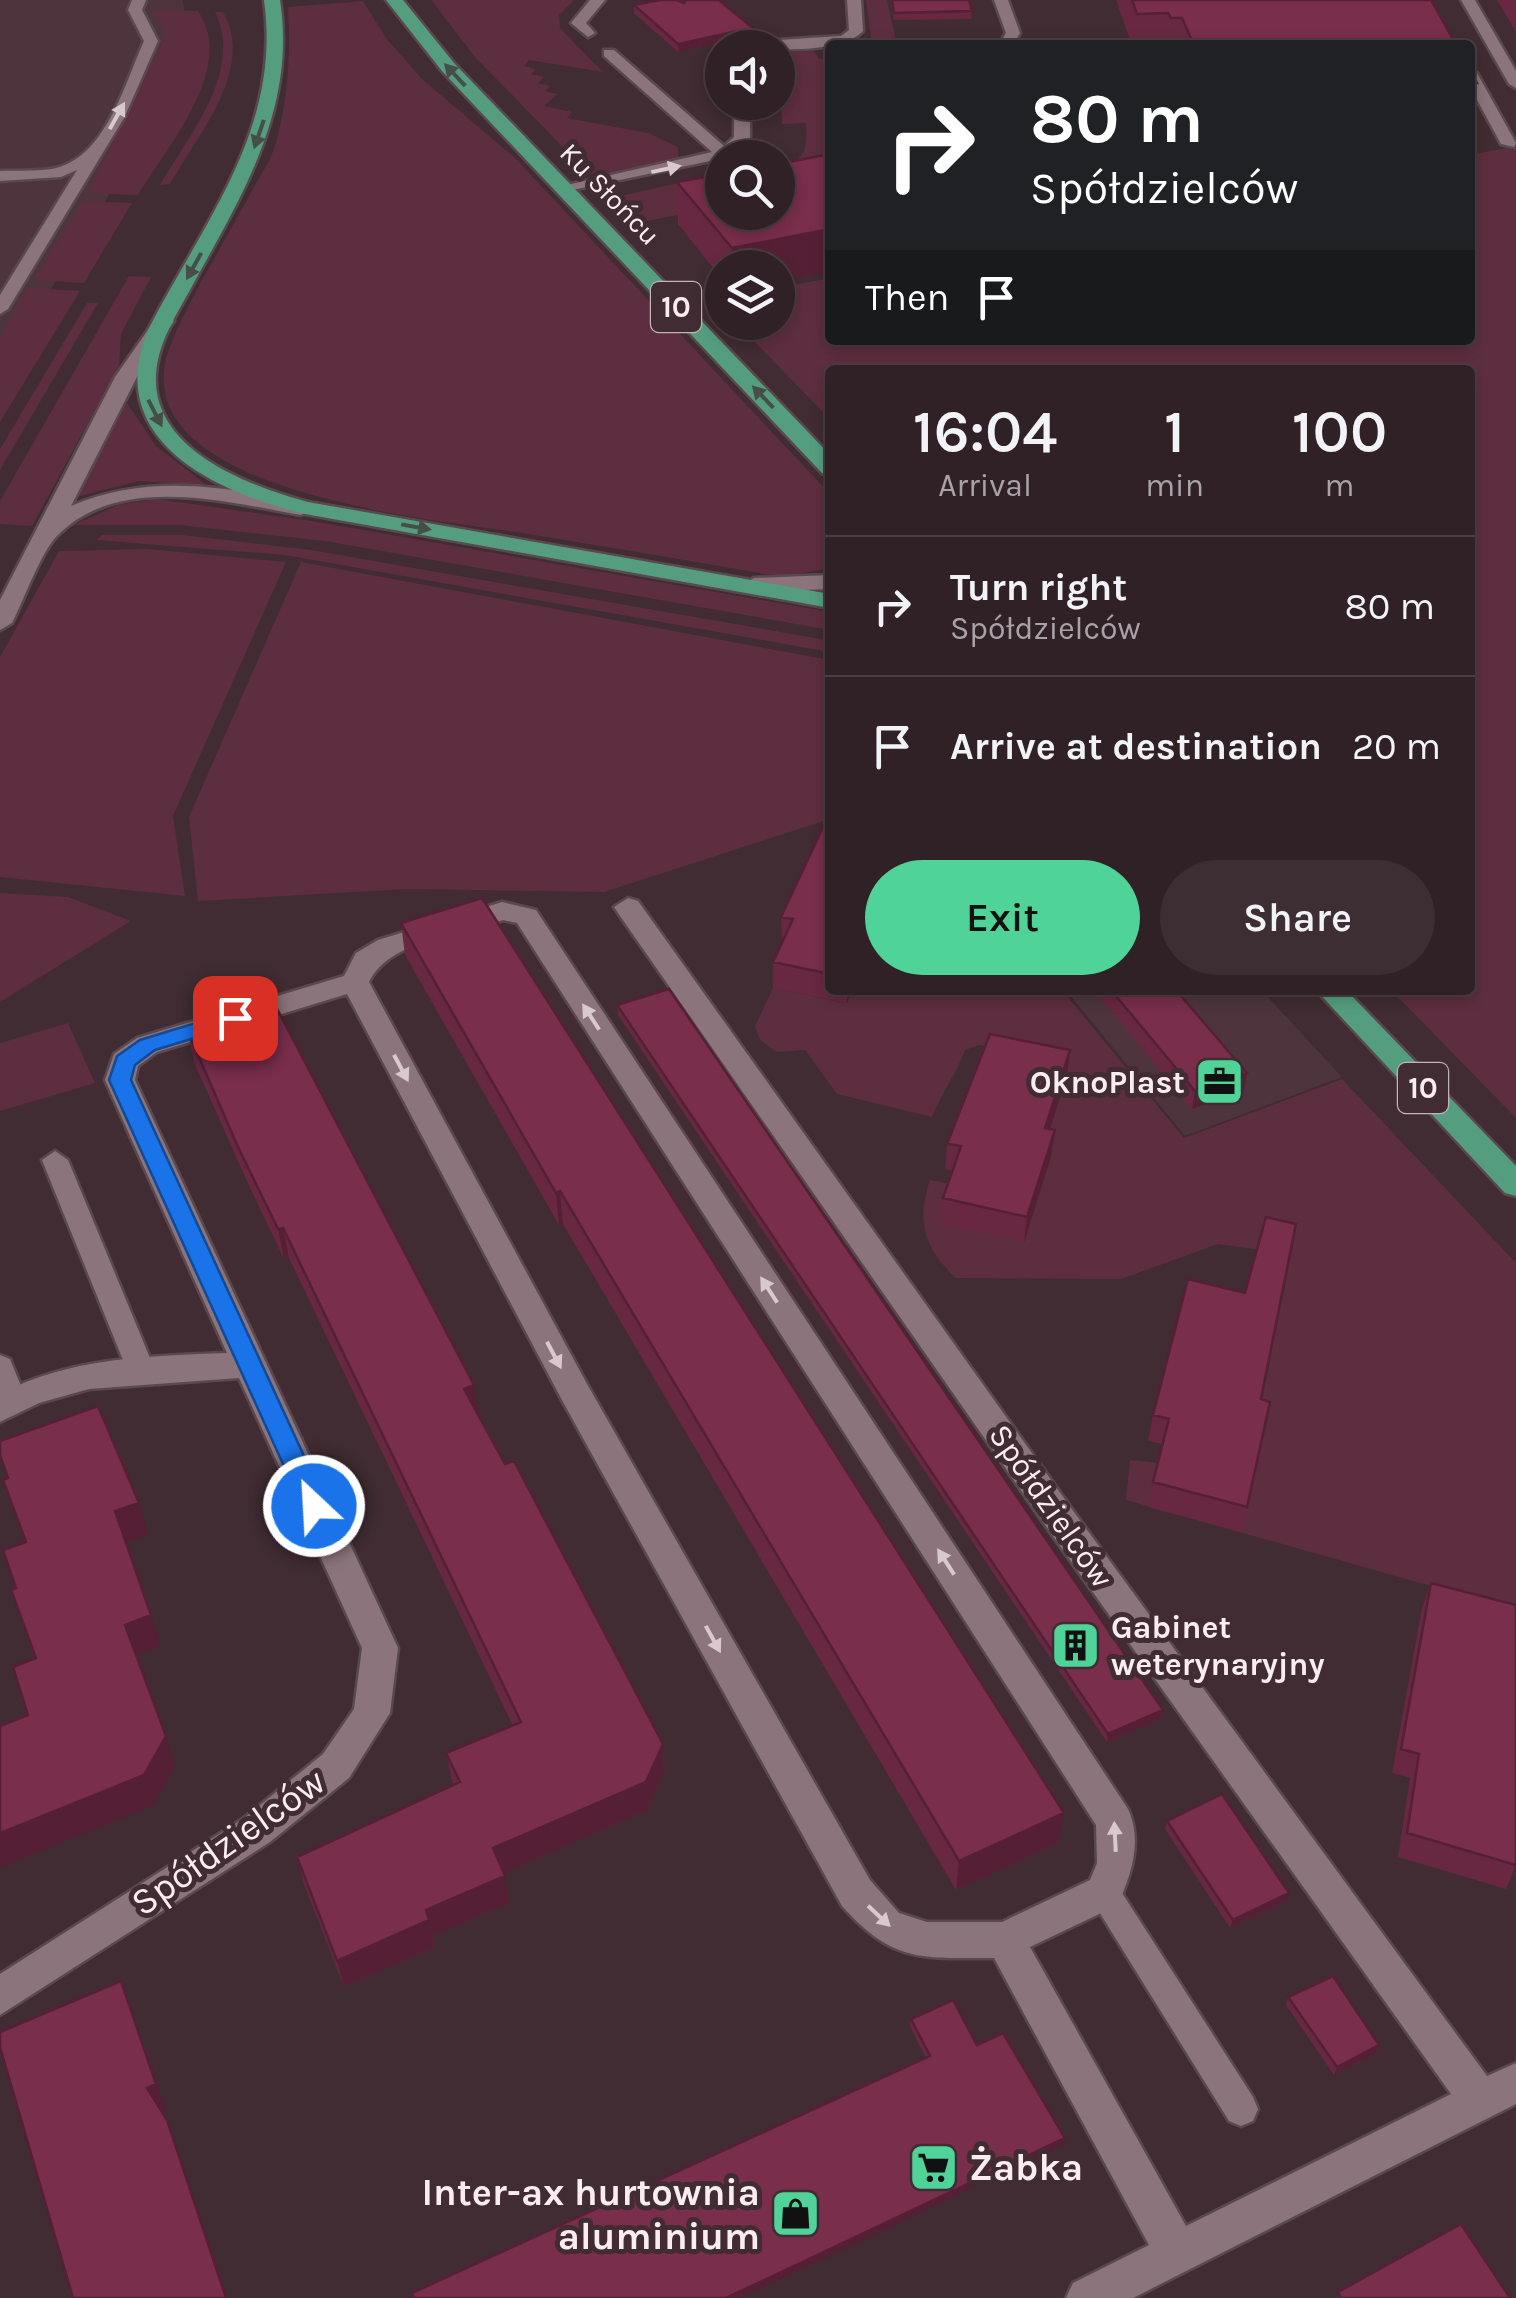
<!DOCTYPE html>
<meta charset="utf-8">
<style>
:root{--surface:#302126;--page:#3c2e32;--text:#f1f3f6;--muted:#a8a3a7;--line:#4b3e43;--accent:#4fd399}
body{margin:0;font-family:Karla,sans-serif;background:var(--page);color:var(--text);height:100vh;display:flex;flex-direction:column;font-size:38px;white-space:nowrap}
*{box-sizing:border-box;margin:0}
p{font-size:32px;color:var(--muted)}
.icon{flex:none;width:55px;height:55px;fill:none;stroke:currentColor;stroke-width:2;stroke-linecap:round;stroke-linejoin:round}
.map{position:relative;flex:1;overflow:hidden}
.details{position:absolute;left:825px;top:365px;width:650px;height:630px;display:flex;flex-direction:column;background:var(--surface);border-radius:10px;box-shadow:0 5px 15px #0003,0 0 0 2px var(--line)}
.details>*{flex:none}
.top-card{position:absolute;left:825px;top:40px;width:650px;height:305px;border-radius:10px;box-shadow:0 5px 15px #0003,0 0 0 2px var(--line);background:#202124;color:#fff;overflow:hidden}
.controls{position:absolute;left:705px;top:30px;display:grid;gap:20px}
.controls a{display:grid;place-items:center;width:90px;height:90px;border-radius:50%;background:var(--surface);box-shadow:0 5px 15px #0003,0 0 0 2px var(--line);font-size:50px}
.pin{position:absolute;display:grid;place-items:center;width:85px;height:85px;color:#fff;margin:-42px;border-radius:20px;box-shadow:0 5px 15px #0006}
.me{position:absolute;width:110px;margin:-55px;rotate:335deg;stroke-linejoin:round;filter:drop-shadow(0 0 8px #0008)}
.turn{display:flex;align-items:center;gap:35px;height:210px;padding:0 40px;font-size:45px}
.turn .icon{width:130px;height:130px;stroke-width:2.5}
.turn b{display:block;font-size:70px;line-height:85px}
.then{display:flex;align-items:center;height:95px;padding:0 40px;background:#0003;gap:20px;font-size:38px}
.eta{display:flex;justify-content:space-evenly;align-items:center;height:170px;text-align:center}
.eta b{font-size:60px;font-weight:600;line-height:70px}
.primary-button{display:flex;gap:20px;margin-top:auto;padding:20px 40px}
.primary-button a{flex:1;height:115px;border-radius:60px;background:var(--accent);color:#111;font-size:40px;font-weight:600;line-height:115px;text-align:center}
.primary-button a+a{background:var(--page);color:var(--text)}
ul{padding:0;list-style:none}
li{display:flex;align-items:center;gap:30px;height:140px;padding:0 40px;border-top:2px solid var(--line)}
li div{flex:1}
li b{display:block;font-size:38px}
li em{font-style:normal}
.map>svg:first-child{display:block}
.built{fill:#4e353d}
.green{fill:#5d2e3f}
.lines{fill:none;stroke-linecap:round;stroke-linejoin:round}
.lane-casing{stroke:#59484e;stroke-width:5}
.street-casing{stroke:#59484e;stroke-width:5}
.primary-casing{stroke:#59484e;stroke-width:5}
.lane{fill:#8b747b;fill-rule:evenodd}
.street{fill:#8b747b;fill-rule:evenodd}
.primary{fill:#549e7f;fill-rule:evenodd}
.wall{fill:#682841}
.shaded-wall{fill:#552035}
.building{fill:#792e4c;stroke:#552035;stroke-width:2.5}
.oneway{fill:#464e49}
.oneway2{fill:#d9c9ce}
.route{fill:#1a73e8;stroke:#114b97;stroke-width:2.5}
.labels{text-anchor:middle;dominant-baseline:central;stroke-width:10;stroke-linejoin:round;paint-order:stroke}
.far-street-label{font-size:28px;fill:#faedf1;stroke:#402c32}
.shield{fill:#402c32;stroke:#c2b3b8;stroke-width:2.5}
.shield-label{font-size:30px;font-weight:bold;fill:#faedf1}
.poi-label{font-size:32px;font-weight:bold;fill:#faedf1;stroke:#402c32;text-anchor:end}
.street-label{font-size:32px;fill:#faedf1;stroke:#402c32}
.near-street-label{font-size:38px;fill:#faedf1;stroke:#402c32}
.near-poi-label{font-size:38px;font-weight:bold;fill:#faedf1;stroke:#402c32;text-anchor:start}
</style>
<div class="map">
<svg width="1516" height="2298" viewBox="0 0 1516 2298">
<rect width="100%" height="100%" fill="#402c32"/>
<path class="built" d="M0,0H183L186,29L132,157L0,372Z
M1066,990H1261L1342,1077L1185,1136Z"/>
<path class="green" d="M431,0H574L559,15L560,28L603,72L529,60L524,66L536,69L531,74L544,77L538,83L550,86L545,91L558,94L544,106L572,112L567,118L648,133L678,147V158L627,172L589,174L475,57Z
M866,0H887L897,45H872Z
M363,1L386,38L422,79L515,158L830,494V568L782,577C697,562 613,548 528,534C444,520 110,494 171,344C192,293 223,245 249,196C257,181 268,165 274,149C288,104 291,53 288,7Z
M151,10L198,11C237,67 167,147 138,195L88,193L167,33Z
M215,12H223C256,68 198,135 170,184L160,185C189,135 244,71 215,12Z
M814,51L819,59H830V185L778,170C804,159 808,152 806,123L782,124L779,57L788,52Z
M1516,146V1118L1391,990H1470V370H830V419L736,323L778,322V288L830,278V340H1470V155Z
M722,173V206L637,223L619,201L621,196Z
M84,201L132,203L84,283L34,280Z
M129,276L151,277L121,334L119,366L32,526L0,524V501Z
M29,288L80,291L0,422V336Z
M87,303H98L0,470V449Z
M127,403L156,446L208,486L139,481L76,497Z
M157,499L312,521L830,612V630L325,541L180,525H74L118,505Z
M102,535H182L311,550L815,638L830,641V652L285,555L96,540Z
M148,549L286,562L173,816L185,896L0,877V657L59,551Z
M301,562L830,660V819L604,892L408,889L198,901L189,817Z
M0,893L68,897L131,921L0,1002Z
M773,988L846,1003L852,990H1062L1184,1138L1342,1079L1516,1263V1610L1126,1500L1130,1460L1159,1463L1255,1424L1287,1254L1218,1244L1121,1279L956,1278C924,1248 916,1222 930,1180L955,1185L1024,1242L1051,1157L993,1047L979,1045L965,1050C956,1075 942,1092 932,1117L837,1094L805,1050L777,1052L760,1040L755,1026Z
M68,1023L95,1083L0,1111V1043Z"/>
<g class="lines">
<defs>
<path id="lane" d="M132,0H146L142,10L158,41L124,118L8,309L0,314V295L77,170L61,177L0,181V171C18,170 39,172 56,168C106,156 125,83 144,41L128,10Z
M590,0H605L586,23L595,33L588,37L571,23Z
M847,0H861L863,31C840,56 759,49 726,47L733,43L841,36L849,30Z
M994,0H1008L1020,33L1013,45H999L1006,33Z
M1461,0H1475L1516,71V88L1509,84Z
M604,50H614L724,146L734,137V102H750V138L729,157L558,193V187L712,152L604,56Z
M1470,69L1477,73L1516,143L1514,147L1501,144L1470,87Z
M55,1151L68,1160L155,1370L151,1377H131L127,1370L42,1160Z
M0,1355L10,1359L27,1401L23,1409L13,1412L3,1409L0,1402Z
M1104,1877L1115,1882L1253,2097L1258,2109L1253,2121L1241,2126L1229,2121L1093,1902L1088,1892L1093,1882Z"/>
<path id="street" d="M164,315L174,321L137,377L71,506C148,473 221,487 301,501L312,508L301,515C226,502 120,473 58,535C41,551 24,600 12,623L0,630V600L115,377L157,317Z
M830,575V589L754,592L742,585L754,578Z
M628,898L638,901L1074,1512L1487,2076L1516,2063V2104L1133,2298H1066L1073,2283L1149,2245L994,1958C921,1958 893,1963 842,1906L563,1402L347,994L157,1052L138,1066L135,1080L398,1648L390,1713L349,1778L270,1842L0,2015V1974L244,1818L323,1754L354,1709L362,1648L239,1378L89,1389L39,1403L0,1422V1394C70,1357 150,1356 227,1353L105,1080L114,1054L137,1038L344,976L356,953L378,940L502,902L536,910L1128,1809C1143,1842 1131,1874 1118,1905L1030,1947L1186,2226L1451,2094L1050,1532L618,913L614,907ZM503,920L517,923L1096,1825L1097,1863L1090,1880L1002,1922H927L899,1913L870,1880L587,1384L369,982C390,940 461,933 503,920Z"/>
<path id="primary" d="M264,0H280C296,105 246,189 197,277C181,308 158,339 156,375C152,451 250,486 308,502L830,594V608L305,514C216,492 102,441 148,330C204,221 282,129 264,0Z
M386,0H403L454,63L830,455V475L822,473L442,71Z
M1316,990H1346L1516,1166V1196L1505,1193Z"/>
</defs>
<use href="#lane" class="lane-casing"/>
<use href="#street" class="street-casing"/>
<use href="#primary" class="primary-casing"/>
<use href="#lane" class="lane"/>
<use href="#street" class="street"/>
<use href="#primary" class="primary"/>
</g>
<path class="wall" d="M890,0H969L972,11L971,19L894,20Z
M1116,0H1431L1456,45H1132Z
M1497,0H1516V32Z
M634,5L754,37L733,39L678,52L634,13Z
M1470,70L1477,83L1470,119Z
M677,182L778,268H722V279L678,224Z
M830,826V990H852L847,1003L773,988V962L782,943L781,917Z
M401,923L1059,1843L956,1890L563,1224L559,1225L405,955Z
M1094,990H1176L1244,1091L1192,1109Z
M617,1005L1163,1710L1161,1719L1107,1742L618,1015Z
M188,1032L478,1414L663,1744L664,1772L647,1810L504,1873L509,1903L433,1936L435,1947L344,1987L304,1884L297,1857L453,1785L446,1753L513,1726L289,1258L284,1259L245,1177L194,1062Z
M1067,1076L1050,1129L1055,1130L1051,1156L1024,1242L941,1224L943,1198L953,1171L945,1169L947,1144Z
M1261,1399L1247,1507L1241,1532L1148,1507L1162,1444L1148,1441L1153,1415Z
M1431,1583L1516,1865L1506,1889L1398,1857L1410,1778L1392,1773L1422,1608Z
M1167,1821L1286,1901L1230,1928L1165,1829Z
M1288,1997L1379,2045L1376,2053L1334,2075L1286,2005Z
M911,2019L977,2045L1063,2145L926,2058L910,2026Z"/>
<path class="shaded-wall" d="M754,29V37L733,39L678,52V44L733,32Z
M830,229V272L778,282V268H732V248Z
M847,990H852L847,1003Z
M1070,1050L1067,1076L1042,1154L1045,1128Z
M1247,1073L1244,1091L1192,1109L1195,1091Z
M1055,1130L1051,1156L1024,1242L1027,1217Z
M560,1191L563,1224L559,1225L556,1193Z
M283,1228L289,1258L284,1259L278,1229Z
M474,1385L478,1415L464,1389Z
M139,1503L148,1534L125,1543L115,1511Z
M151,1615L161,1646L135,1656L125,1625Z
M1163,1710L1161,1719L1107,1742L1108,1734Z
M166,1736L175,1766L154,1805L0,1868V1833Z
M663,1744L664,1772L647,1810L497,1876L493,1848Z
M1064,1813L1059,1843L956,1890L959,1861Z
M505,1876L509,1903L433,1936L435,1947L344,1987L337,1961L426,1910Z
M1289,1893L1286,1901L1230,1928L1233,1920Z
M121,1981L167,2111L158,2115L147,2088Z
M1379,2045L1376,2053L1334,2075L1337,2067Z
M167,2120L177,2147L228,2298H226Z
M1065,2138L1063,2145L741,2298H726Z"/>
<path class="building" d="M660,0H677L684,3L686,0H719L754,29L733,32L678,44L634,5Z
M892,0H969L972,11L894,13Z
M1132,0H1431L1456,45H1194L1182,18H1171L1168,13L1137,14Z
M1470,70L1477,83H1470Z
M830,154V229L732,248L677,182L722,174V212H778V164Z
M824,825L830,826V974L773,962L793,919L781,917Z
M482,898L1064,1813L959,1861L560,1191L556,1193L401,923Z
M669,989L1163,1710L1108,1734L617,1005Z
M1111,990H1176L1247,1073L1195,1091Z
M275,1005L474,1385L464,1389L505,1464L514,1461L663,1744L646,1782L493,1848L505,1876L426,1910L429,1920L337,1961L297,1857L460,1782L446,1753L521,1722L283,1228L278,1229L238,1147L188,1032Z
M990,1034L1070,1050L1045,1128L1055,1130L1027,1217L943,1198L961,1146L947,1144Z
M1266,1217L1296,1224L1261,1399L1270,1402L1247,1507L1153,1482L1169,1419L1153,1415L1188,1279L1245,1293Z
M98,1406L139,1503L115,1511L151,1615L125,1625L166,1736L144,1775L0,1833V1726L28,1715L13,1667L36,1658L11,1590L16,1588L3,1550L26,1542L3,1480L8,1478L0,1455V1441Z
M1431,1583L1516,1605V1865L1407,1833L1419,1754L1401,1749Z
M1222,1794L1289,1893L1233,1920L1167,1821Z
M1333,1976L1379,2045L1337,2067L1288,1997Z
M121,1981L156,2084L147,2088L167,2120L226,2298H73L0,2047V2032Z
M953,2000L977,2045L1003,2033L1065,2138L726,2298H414L412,2293L930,2056L911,2019Z
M1461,2224L1510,2298H1341L1338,2292Z"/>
<defs><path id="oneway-solid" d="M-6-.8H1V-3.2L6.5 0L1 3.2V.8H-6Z" transform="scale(2.5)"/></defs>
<g class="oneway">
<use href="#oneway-solid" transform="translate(455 75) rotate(-133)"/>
<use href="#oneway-solid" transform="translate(259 134) rotate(109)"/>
<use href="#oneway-solid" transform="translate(194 266) rotate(119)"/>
<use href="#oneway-solid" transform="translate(763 397) rotate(-134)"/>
<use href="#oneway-solid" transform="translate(155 413) rotate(63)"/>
<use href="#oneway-solid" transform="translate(416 527) rotate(10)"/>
</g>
<g class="oneway2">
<use href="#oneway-solid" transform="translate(117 116) rotate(-61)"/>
<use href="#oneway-solid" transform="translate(666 169) rotate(-12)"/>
<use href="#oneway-solid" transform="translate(591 1017) rotate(-123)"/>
<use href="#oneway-solid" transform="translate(401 1068) rotate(62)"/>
<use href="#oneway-solid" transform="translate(769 1290) rotate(-123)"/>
<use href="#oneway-solid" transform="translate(554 1355) rotate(62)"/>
<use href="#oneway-solid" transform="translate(946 1562) rotate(-123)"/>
<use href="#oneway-solid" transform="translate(713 1639) rotate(61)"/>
<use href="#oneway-solid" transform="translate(1115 1837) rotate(-93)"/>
<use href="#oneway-solid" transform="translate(879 1916) rotate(43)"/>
</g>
<path class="route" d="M235,1011L246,1018L242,1024L155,1050L135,1065L131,1080L327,1506L314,1517L302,1506L109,1080L117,1056L140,1040Z"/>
<defs>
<symbol id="office-square" viewBox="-11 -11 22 22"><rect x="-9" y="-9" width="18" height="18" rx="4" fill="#4fd399" stroke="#402c32"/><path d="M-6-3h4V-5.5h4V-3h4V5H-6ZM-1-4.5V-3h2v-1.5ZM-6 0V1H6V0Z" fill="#111"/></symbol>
<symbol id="building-square" viewBox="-11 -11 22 22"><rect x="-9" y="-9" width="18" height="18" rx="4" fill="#4fd399" stroke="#402c32"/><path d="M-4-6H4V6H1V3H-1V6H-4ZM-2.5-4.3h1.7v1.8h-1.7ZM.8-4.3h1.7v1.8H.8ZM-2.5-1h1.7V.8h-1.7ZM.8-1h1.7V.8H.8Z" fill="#111"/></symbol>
<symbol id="supermarket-square" viewBox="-11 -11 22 22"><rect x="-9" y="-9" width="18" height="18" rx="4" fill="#4fd399" stroke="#402c32"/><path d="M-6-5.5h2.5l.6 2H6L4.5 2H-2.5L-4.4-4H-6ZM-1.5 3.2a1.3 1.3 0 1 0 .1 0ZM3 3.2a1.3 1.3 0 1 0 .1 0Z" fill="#111"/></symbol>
<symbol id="shop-square" viewBox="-11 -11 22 22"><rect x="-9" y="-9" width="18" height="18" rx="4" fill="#4fd399" stroke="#402c32"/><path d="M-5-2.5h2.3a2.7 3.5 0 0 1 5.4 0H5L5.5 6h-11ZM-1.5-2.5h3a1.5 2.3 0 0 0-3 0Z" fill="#111"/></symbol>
</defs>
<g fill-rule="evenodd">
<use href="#office-square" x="1192" y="1054" width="55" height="55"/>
<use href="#building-square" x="1048" y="1618" width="55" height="55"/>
<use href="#supermarket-square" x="906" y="2140" width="55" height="55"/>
<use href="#shop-square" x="768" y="2186" width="55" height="55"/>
</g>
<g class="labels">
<g class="far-street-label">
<text transform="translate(610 194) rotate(46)">Ku Słońcu</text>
</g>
<g class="shield">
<rect x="651" y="282" width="50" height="50" rx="8"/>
<rect x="1398" y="1063" width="50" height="50" rx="8"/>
</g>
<g class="shield-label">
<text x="676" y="307">10</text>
<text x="1423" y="1088">10</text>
</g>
<g class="poi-label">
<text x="1185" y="1082">OknoPlast</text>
<text x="1111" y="1627" text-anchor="start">Gabinet<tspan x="1111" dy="37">weterynaryjny</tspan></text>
</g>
<g class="street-label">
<text transform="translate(1051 1506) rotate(55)">Spółdzielców</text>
</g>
<g class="near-street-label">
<text transform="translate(228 1842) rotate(-35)">Spółdzielców</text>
</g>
<g class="near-poi-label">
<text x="969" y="2167">Żabka</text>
<text x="760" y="2192" text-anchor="end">Inter-ax hurtownia<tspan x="760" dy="44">aluminium</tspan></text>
</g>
</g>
</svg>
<div class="controls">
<a><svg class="icon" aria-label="sound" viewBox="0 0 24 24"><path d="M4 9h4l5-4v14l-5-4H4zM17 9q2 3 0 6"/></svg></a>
<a><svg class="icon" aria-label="search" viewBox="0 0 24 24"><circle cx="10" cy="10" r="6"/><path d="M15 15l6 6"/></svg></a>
<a><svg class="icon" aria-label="layers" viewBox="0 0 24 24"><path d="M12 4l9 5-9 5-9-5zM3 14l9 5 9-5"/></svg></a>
</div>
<div class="pin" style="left:235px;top:1018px;background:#d93025"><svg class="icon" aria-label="arrive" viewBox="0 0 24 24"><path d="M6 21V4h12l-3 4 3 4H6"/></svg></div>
<svg class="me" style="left:314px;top:1506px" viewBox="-20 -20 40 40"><circle r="17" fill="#1a73e8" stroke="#fff" stroke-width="3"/><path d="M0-11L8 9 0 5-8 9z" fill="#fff"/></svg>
<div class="top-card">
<div class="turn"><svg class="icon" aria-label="right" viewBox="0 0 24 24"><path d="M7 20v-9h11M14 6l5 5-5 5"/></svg><div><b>80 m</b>Spółdzielców</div></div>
<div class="then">Then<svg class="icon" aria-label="arrive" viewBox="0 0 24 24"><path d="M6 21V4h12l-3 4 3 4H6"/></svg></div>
</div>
<section class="details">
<div class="eta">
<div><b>16:04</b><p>Arrival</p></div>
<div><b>1</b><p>min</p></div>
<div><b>100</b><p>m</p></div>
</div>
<ul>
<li><svg class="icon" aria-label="right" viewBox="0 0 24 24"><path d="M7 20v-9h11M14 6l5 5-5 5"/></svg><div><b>Turn right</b><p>Spółdzielców</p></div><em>80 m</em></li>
<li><svg class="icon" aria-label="arrive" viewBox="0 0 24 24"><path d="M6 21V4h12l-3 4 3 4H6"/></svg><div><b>Arrive at destination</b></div><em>20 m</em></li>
</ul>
<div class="primary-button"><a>Exit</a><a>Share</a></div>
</section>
</div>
